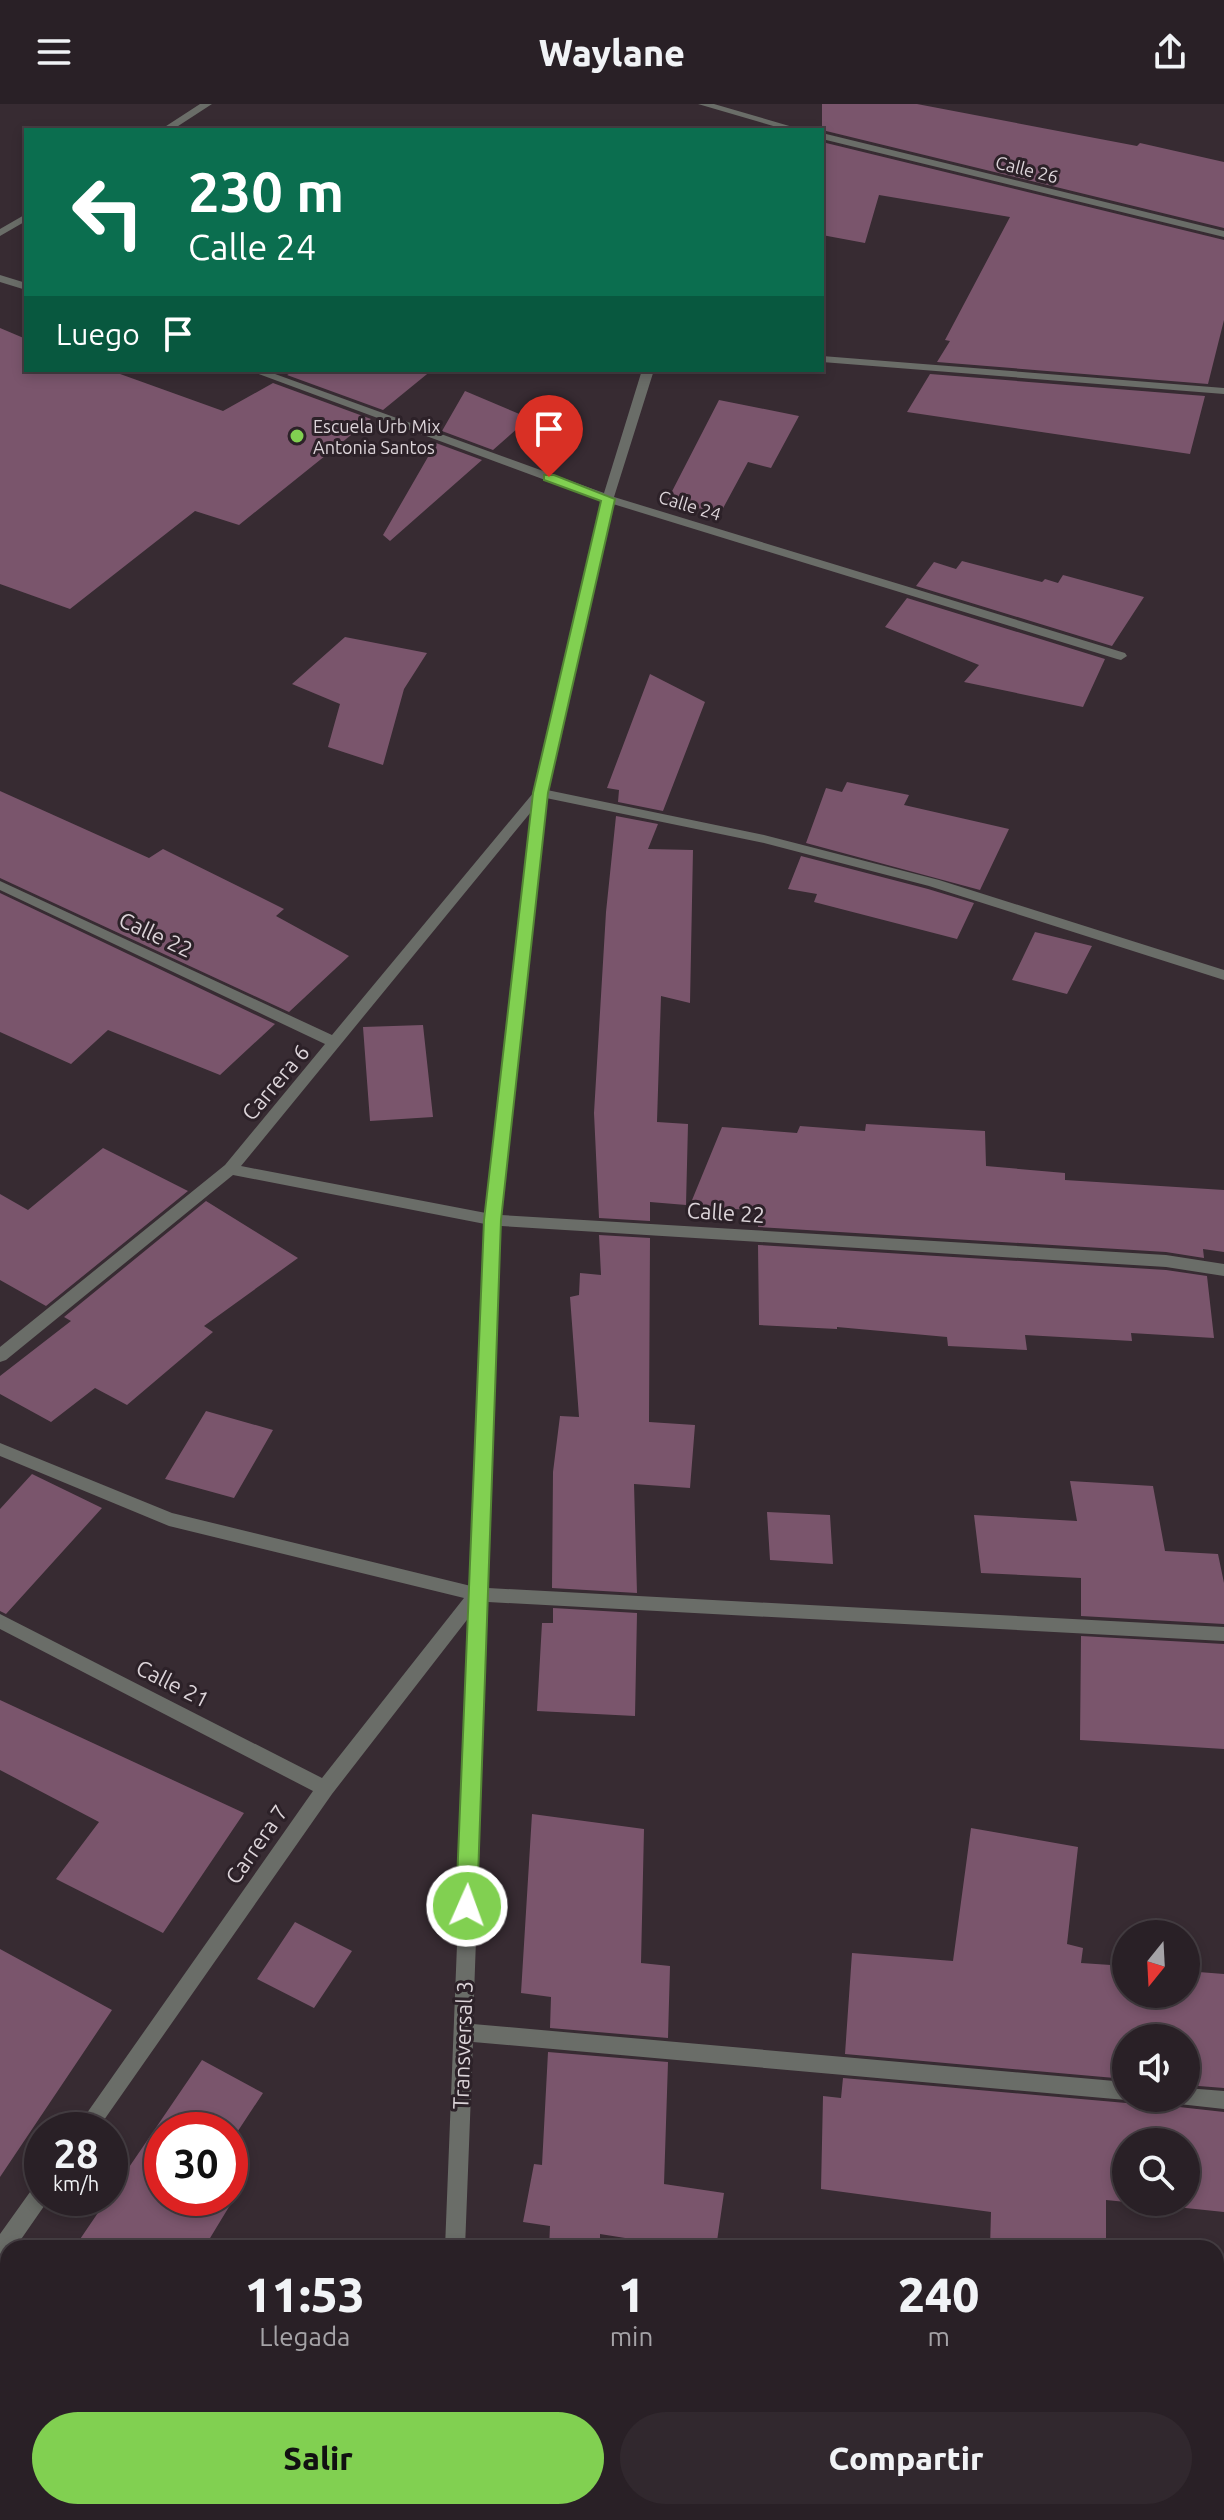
<!DOCTYPE html>
<html lang="es">
<style>
:root{--surface:#292026;--page:#31282e;--text:#f1f3f6;--muted:#a5a3a7;--line:#453e43;--accent:#81d051}
body{margin:0;font-family:Ubuntu,sans-serif;background:var(--page);color:var(--text);height:100vh;display:flex;flex-direction:column;font-size:30px;white-space:nowrap}
*{box-sizing:border-box;margin:0}
p{font-size:26px;color:var(--muted)}
.icon{flex:none;width:44px;height:44px;fill:none;stroke:currentColor;stroke-width:2;stroke-linecap:round;stroke-linejoin:round}
.map{position:relative;flex:1;overflow:hidden}
.details{position:absolute;left:0px;top:2136px;width:1224px;height:280px;display:flex;flex-direction:column;background:var(--surface);border-radius:24px 24px 0 0;box-shadow:0 4px 12px #0003,0 0 0 2px var(--line)}
.details>*{flex:none}
.guide{position:absolute;left:24px;top:24px;width:800px;height:244px;border-radius:0px;box-shadow:0 4px 12px #0003,0 0 0 2px var(--line);background:#0b6e4f;color:#fff;overflow:hidden}
.needle{width:52px;rotate:198deg}
.fabs{position:absolute;left:1112px;top:1816px;display:grid;gap:16px}
.fabs a{display:grid;place-items:center;width:88px;height:88px;border-radius:50%;background:var(--surface);box-shadow:0 4px 12px #0003,0 0 0 2px var(--line);font-size:40px}
.speed{position:absolute;left:24px;top:2008px;display:flex;gap:16px;font-size:40px;font-weight:700;text-align:center}
.speed>*{display:grid;place-content:center;width:104px;height:104px;border-radius:50%;background:var(--surface);box-shadow:0 4px 12px #0003,0 0 0 2px var(--line);line-height:1}
.speed small{font-size:20px;font-weight:400}
.speed .limit{border:12px solid #d22;background:#fff;color:#111}
.pin{position:absolute;display:grid;place-items:center;width:68px;height:68px;color:#fff;margin:-82px -34px;border-radius:50% 50% 50% 0;rotate:-45deg;box-shadow:0 0 8px #0007}
.pin .icon{rotate:45deg}
.me{position:absolute;width:88px;margin:-44px;rotate:2deg;stroke-linejoin:round;filter:drop-shadow(0 0 6px #0008)}
.turn{display:flex;align-items:center;gap:28px;height:168px;padding:0 32px;font-size:36px}
.turn .icon{width:104px;height:104px;stroke-width:2.5}
.turn b{display:block;font-size:56px;line-height:68px}
.then{display:flex;align-items:center;height:76px;padding:0 32px;background:#0003;gap:16px;font-size:30px}
.eta{display:flex;justify-content:space-evenly;align-items:center;height:136px;text-align:center}
.eta b{font-size:48px;font-weight:800;line-height:56px}
.primary-button{display:flex;gap:16px;margin-top:auto;padding:16px 32px}
.primary-button a{flex:1;height:92px;border-radius:48px;background:var(--accent);color:#111;font-size:32px;font-weight:800;line-height:92px;text-align:center}
.primary-button a+a{background:var(--page);color:var(--text)}
header{display:flex;justify-content:space-between;align-items:center;height:104px;padding:0 32px;background:var(--surface);font-size:36px;font-weight:800}
.map>svg:first-child{display:block}
.building{fill:#7a556c}
.lines{fill:none;stroke-linecap:round;stroke-linejoin:round}
.street{fill:#6a6d68;fill-rule:evenodd}
.route{fill:#81d051;stroke:#548735;stroke-width:2}
.poi-dot{fill:#81d051;stroke:#2c2128;stroke-width:3}
.labels{text-anchor:middle;dominant-baseline:central;stroke-width:6;stroke-linejoin:round;paint-order:stroke}
.far-street-label{font-size:18px;fill:#dcd4d9;stroke:#2c2128}
.far-poi-label{font-size:18px;fill:#dcd4d9;stroke:#2c2128;text-anchor:start}
.street-label{font-size:22px;fill:#dcd4d9;stroke:#2c2128}
</style>
<header><svg class="icon" aria-label="menu" viewBox="0 0 24 24"><path d="M4 6h16M4 12h16M4 18h16"/></svg>Waylane<svg class="icon" aria-label="share" viewBox="0 0 24 24"><path d="M12 15V3M7 8l5-5 5 5M5 13v7h14v-7"/></svg></header>
<div class="map">
<svg width="1224" height="2416" viewBox="0 0 1224 2416">
<rect width="100%" height="100%" fill="#372b32"/>
<path class="building" d="M822,0H917L1137,42L1140,39L1224,58V124L822,26Z
M822,38L1224,136V216L1208,280L937,258L950,237L945,236L1010,113L879,91L865,139L822,131Z
M0,224L26,235V266H109L223,307L273,279L371,315L239,421L195,407L70,505L0,480Z
M296,266H432L383,306L287,271Z
M930,270L1205,292L1190,350L907,308Z
M465,287L529,314L493,346L442,327Z
M719,296L799,312L771,364L748,358L721,408L666,399Z
M436,339L482,356L390,437L383,431Z
M962,457L1042,478L1045,475L1058,479L1063,471L1144,493L1112,542L916,482L934,458L956,465Z
M907,494L1105,555L1083,603L964,578L979,561L885,523Z
M345,533L427,549L404,585L383,661L328,643L340,600L292,580Z
M650,570L705,598L663,707L618,698L619,686L607,684Z
M847,678L909,691L904,701L1009,725L980,786L806,739L826,684L842,688Z
M0,687L149,754L163,745L284,805L276,812L349,852L289,908L0,774Z
M616,712L658,720L648,745L693,746L690,899L661,892L657,1018L688,1020L686,1101L650,1098V1117L599,1114L594,1009L606,808Z
M801,752L928,785L974,799L957,835L814,798L817,790L788,785Z
M0,789L275,920L220,971L108,926L71,960L0,928Z
M1035,828L1092,842L1067,890L1012,876Z
M423,921L433,1013L370,1017L363,923Z
M866,1020L985,1027L986,1062L1065,1069V1076L1224,1086V1148L1203,1145L1204,1154L1166,1148L758,1123V1107L690,1101L722,1023L797,1029L800,1022L865,1027Z
M103,1044L188,1087L46,1202L0,1176V1090L28,1106Z
M206,1097L298,1154L204,1222L213,1228L127,1301L95,1284L51,1318L0,1290V1272L71,1217L64,1213Z
M599,1131L650,1134L649,1318L695,1321L690,1384L634,1380L637,1489L552,1484L553,1368L560,1312L579,1313L570,1193L579,1191L580,1169L601,1171Z
M758,1141L1166,1166L1207,1172L1214,1234L1131,1229L1132,1237L1025,1231L1027,1246L948,1242L947,1233L837,1223V1225L759,1221Z
M206,1307L273,1326L234,1394L165,1375Z
M32,1370L102,1404L6,1510L0,1507V1405Z
M1070,1377L1153,1382L1165,1447L1218,1450L1224,1479V1520L1081,1512V1474L981,1469L974,1411L1077,1417Z
M767,1408L830,1411L833,1460L770,1456Z
M553,1504L637,1509L635,1612L537,1607L542,1519H553Z
M1081,1532L1224,1540V1645L1080,1636Z
M0,1596L244,1709L163,1829L56,1775L99,1718L0,1666Z
M532,1710L644,1725L641,1859L670,1862L668,1934L550,1924L551,1893L521,1889Z
M971,1724L1078,1743L1067,1840L1083,1844L1081,1859L1126,1862V1890H1186V1867L1224,1870V1984L1186,1981V1934H1126V1975L845,1950L852,1849L953,1857Z
M295,1818L352,1847L314,1904L257,1875Z
M0,1845L112,1906L0,2073Z
M548,1948L668,1958L664,2080L724,2089L716,2144H688L600,2130V2144H549L550,2122L523,2118L534,2060L542,2061Z
M202,1956L263,1989L230,2039V2026H162V2094H230V2077L241,2083L204,2144H74Z
M843,1974L1126,1999L1135,1994H1173L1179,2003L1224,2008V2108L1128,2098H1186V2038H1126V2098L1106,2096V2144H990L991,2108L821,2085L823,1992L841,1994Z"/>
<g class="lines">
<path class="street" d="M200,0H212L172,26H160Z
M698,0H714L803,26H787Z
M822,29L1224,127V133L822,35Z
M26,110V117L0,132V125Z
M0,171L26,179V186L0,178Z
M822,252L1224,284V290L822,258Z
M248,266H264L604,389L642,266H654L614,393L1125,549L1127,552L1121,556L1117,555L613,400L547,686L764,731L939,776L1224,866V876L929,782L764,739L546,694L501,1111L1166,1151L1224,1160V1172L1166,1163L501,1122L488,1484L1224,1523V1537L488,1498L473,1920L1126,1978V1994H1132L1126,1996L473,1938L465,2144H445L470,1512L332,1690L97,2026H75L313,1687L0,1525V1510L322,1674L464,1494L169,1422L0,1352V1339L172,1409L471,1482L485,1120L233,1071L6,1256L0,1258V1243L225,1061L325,940L0,786V777L332,931L534,688L602,397ZM531,708L486,1109L241,1062Z
M1186,1984L1224,1987V2005L1179,2000L1176,1994H1186Z
M42,2078V2094L49,2095L15,2144H8L7,2155L0,2158V2130L35,2081Z
M434,2408H456V2416H434Z"/>
</g>
<path class="route" d="M544,371H554L615,395L548,689L501,1116L477,1802L474,1809L467,1812L459,1809L456,1802L484,1116L533,689L601,397L544,376Z"/>
<circle class="poi-dot" cx="297" cy="332" r="8"/>
<g class="labels">
<g class="far-street-label">
<text transform="translate(1027 65) rotate(14)">Calle 26</text>
<text transform="translate(690 401) rotate(17)">Calle 24</text>
</g>
<g class="far-poi-label">
<text x="313" y="322">Escuela Urb Mix<tspan x="313" dy="21">Antonia Santos</tspan></text>
</g>
<g class="street-label">
<text transform="translate(156 830) rotate(25)">Calle 22</text>
<text transform="translate(275 978) rotate(-50)">Carrera 6</text>
<text transform="translate(726 1108) rotate(4)">Calle 22</text>
<text transform="translate(173 1579) rotate(27)">Calle 21</text>
<text transform="translate(256 1740) rotate(-55)">Carrera 7</text>
<text transform="translate(462 1941) rotate(-88)">Transversal 3</text>
</g>
</g>
</svg>
<div class="fabs">
<a><svg class="needle" viewBox="-14 -14 28 28"><path d="M0-13l5 13h-10z" fill="#e53935"/><path d="M0 13l5-13h-10z" fill="#a5a3a7"/></svg></a>
<a><svg class="icon" aria-label="sound" viewBox="0 0 24 24"><path d="M4 9h4l5-4v14l-5-4H4zM17 9q2 3 0 6"/></svg></a>
<a><svg class="icon" aria-label="search" viewBox="0 0 24 24"><circle cx="10" cy="10" r="6"/><path d="M15 15l6 6"/></svg></a>
</div>
<div class="speed"><div>28<small>km/h</small></div><div class="limit">30</div></div>
<div class="pin" style="left:549px;top:373px;background:#d93025"><svg class="icon" aria-label="arrive" viewBox="0 0 24 24"><path d="M6 21V4h12l-3 4 3 4H6"/></svg></div>
<svg class="me" style="left:467px;top:1802px" viewBox="-20 -20 40 40"><circle r="17" fill="#81d051" stroke="#fff" stroke-width="3"/><path d="M0-11L8 9 0 5-8 9z" fill="#fff"/></svg>
<div class="guide">
<div class="turn"><svg class="icon" aria-label="left" viewBox="0 0 24 24"><path d="M17 20v-9H6M10 6l-5 5 5 5"/></svg><div><b>230 m</b>Calle 24</div></div>
<div class="then">Luego<svg class="icon" aria-label="arrive" viewBox="0 0 24 24"><path d="M6 21V4h12l-3 4 3 4H6"/></svg></div>
</div>
<section class="details">
<div class="eta">
<div><b>11:53</b><p>Llegada</p></div>
<div><b>1</b><p>min</p></div>
<div><b>240</b><p>m</p></div>
</div>
<div class="primary-button"><a>Salir</a><a>Compartir</a></div>
</section>
</div>
